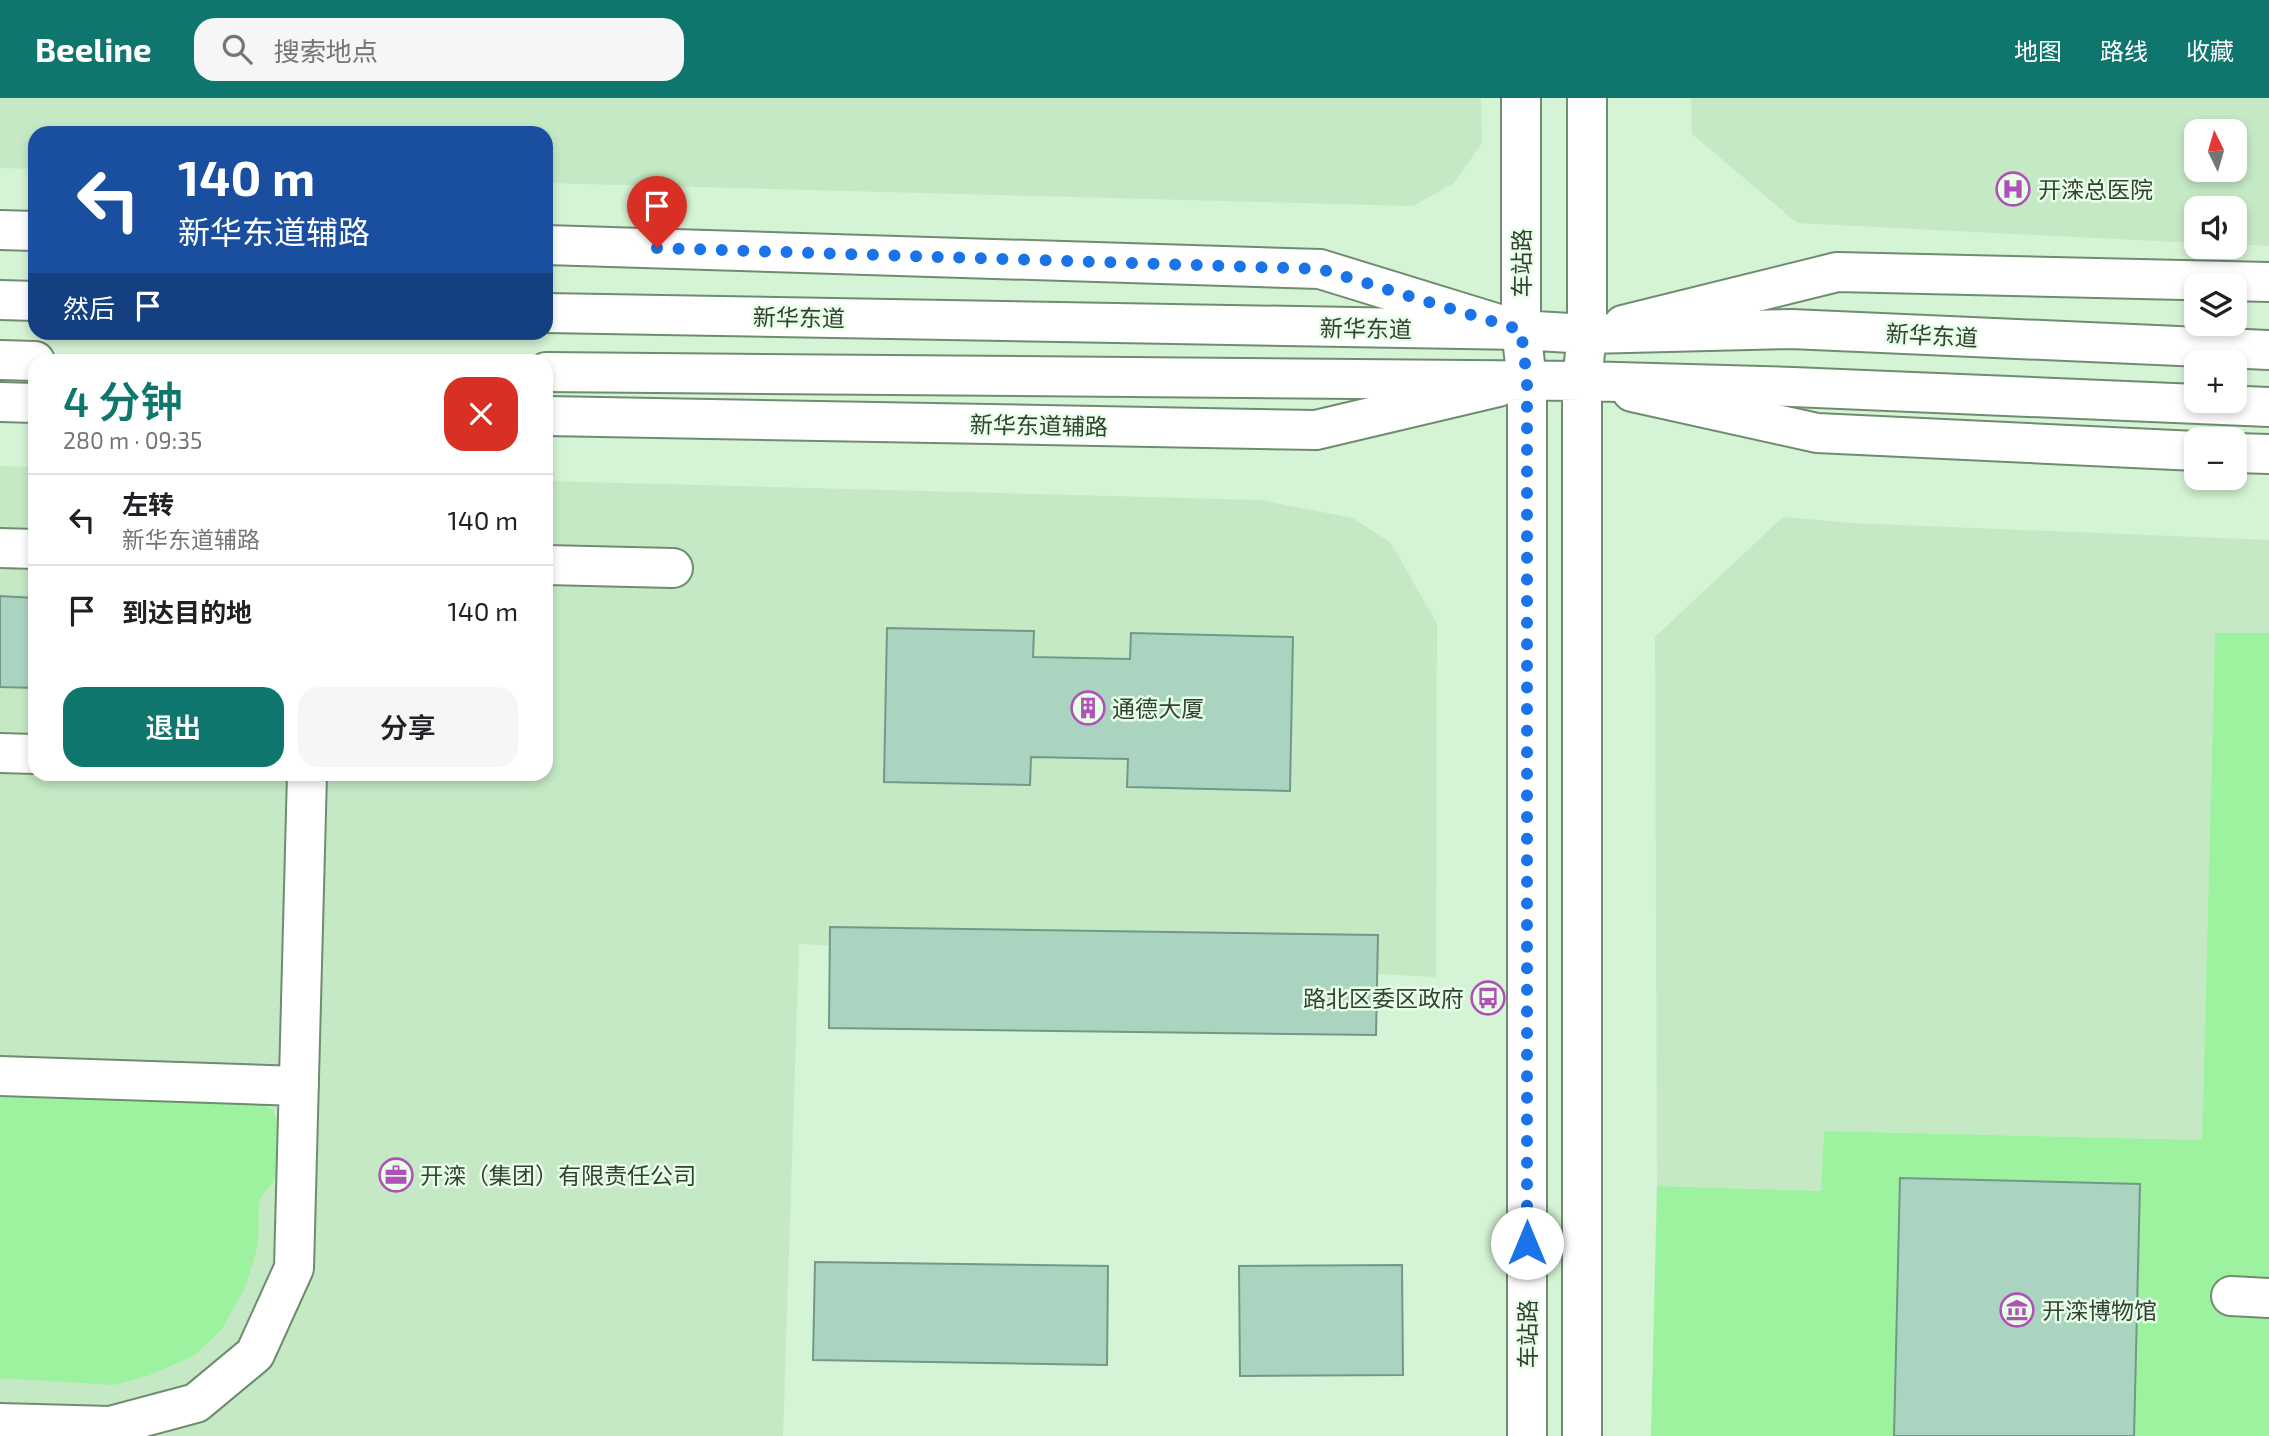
<!DOCTYPE html>
<html lang="zh">
<meta charset="utf-8">
<style>
:root{--surface:#fff;--page:#f6f6f6;--text:#202124;--muted:#757577;--line:#e0e0e0;--accent:#0f766e}
body{margin:0;font-family:"Exo 2","Noto Sans SC",sans-serif;background:var(--page);color:var(--text);height:100vh;display:flex;flex-direction:column;font-size:26px;white-space:nowrap}
*{box-sizing:border-box;margin:0}
p{font-size:23px;color:var(--muted)}
.icon{flex:none;width:38px;height:38px;fill:none;stroke:currentColor;stroke-width:2;stroke-linecap:round;stroke-linejoin:round}
.map{position:relative;flex:1;overflow:hidden}
.drawer{position:absolute;left:28px;top:256px;width:525px;height:427px;display:flex;flex-direction:column;background:var(--surface);border-radius:21px;box-shadow:0 4px 10px #0003}
.drawer>*{flex:none}
.guide{position:absolute;left:28px;top:28px;width:525px;height:214px;border-radius:21px;box-shadow:0 4px 10px #0003;background:#1a4fa0;color:#fff;overflow:hidden}
.needle{width:46px;rotate:355deg}
.tools{position:absolute;left:2184px;top:21px;display:grid;gap:14px}
.tools a{display:grid;place-items:center;width:63px;height:63px;border-radius:14px;background:var(--surface);box-shadow:0 4px 10px #0003;font-size:35px}
.pin{position:absolute;display:grid;place-items:center;width:60px;height:60px;color:#fff;margin:-72px -30px;border-radius:50% 50% 50% 0;rotate:-45deg;box-shadow:0 0 7px #0007}
.pin .icon{rotate:45deg}
.me{position:absolute;width:77px;margin:-38px;rotate:0deg;stroke-linejoin:round;filter:drop-shadow(0 0 5px #0008)}
.turn{display:flex;align-items:center;gap:24px;height:147px;padding:0 35px;font-size:32px}
.turn .icon{width:91px;height:91px;stroke-width:2.5}
.turn b{display:block;font-size:49px;line-height:60px}
.then{display:flex;align-items:center;height:66px;padding:0 35px;background:#0003;gap:14px;font-size:26px}
.round{display:grid;place-items:center;flex:none;width:74px;height:74px;border-radius:21px;background:var(--page)}
.headline{display:flex;align-items:center;justify-content:space-between;height:119px;padding:0 35px}
h1{font-size:42px;font-weight:600;line-height:52px;color:var(--accent)}
.button{display:flex;gap:14px;margin-top:auto;padding:14px 35px}
.button a{flex:1;height:80px;border-radius:21px;background:var(--accent);color:#fff;font-size:28px;font-weight:600;line-height:80px;text-align:center}
.button a+a{background:var(--page);color:var(--text)}
ul{padding:0;list-style:none}
li{display:flex;align-items:center;gap:21px;height:91px;padding:0 35px;border-top:2px solid var(--line)}
li div{flex:1}
li b{display:block;font-size:26px}
li em{font-style:normal}
header{display:flex;align-items:center;gap:42px;box-sizing:border-box;height:98px;padding:0 35px;background:var(--accent);color:#fff}
header strong{font-size:33px}
nav{display:flex;gap:38px;margin-inline-start:auto;font-size:24px}
.search{width:490px;height:63px;background:var(--page);display:flex;align-items:center;gap:18px;box-sizing:border-box;padding:0 24px;border-radius:21px;color:var(--muted);font-size:26px}
.map>svg:first-child{display:block}
.built{fill:#c5e9c5;fill-rule:evenodd}
.green{fill:#9df29f}
.building{fill:#aad4c0;stroke:#719987;stroke-width:2}
.lines{fill:none;stroke-linecap:round;stroke-linejoin:round}
.minor-casing{stroke:#708c70;stroke-width:42}
.major-casing{stroke:#708c70;stroke-width:42}
.minor{stroke:#fff;stroke-width:38}
.major{stroke:#fff;stroke-width:38}
.route{stroke:#1a73e8;stroke-width:12;stroke-dasharray:0 21.6}
.labels{text-anchor:middle;dominant-baseline:central;stroke-width:5;stroke-linejoin:round;paint-order:stroke}
.poi-label{font-size:23px;fill:#344034;stroke:#e6ffe6;text-anchor:start}
.street-label{font-size:23px;fill:#344034;stroke:#e6ffe6}
</style>
<header>
<strong>Beeline</strong>
<div class="search"><svg class="icon" aria-label="search" viewBox="0 0 24 24"><circle cx="10" cy="10" r="6"/><path d="M15 15l6 6"/></svg>搜索地点</div>
<nav><a>地图</a><a>路线</a><a>收藏</a></nav>
</header>
<div class="map">
<svg width="2269" height="1338" viewBox="0 0 2269 1338">
<rect width="100%" height="100%" fill="#d5f3d5"/>
<path class="built" d="M0,0H1481L1482,45L1454,85L1413,108L546,85V35H35V71L0,70Z
M1691,0H2269V148L2235,146V110H2196V145L1797,125L1692,36ZM2235,33V72H2196V33Z
M0,368L35,369V676H546V383L1260,402L1353,420L1391,445L1437,526L1436,879L799,846L783,1338H0Z
M1783,419L1851,425L2269,442V535H2215L2202,1042L1824,1033L1822,1093L1657,1088L1655,539Z"/>
<path class="green" d="M2215,535H2269V1338H1651L1657,1088L1821,1093L1824,1033L2202,1042Z
M0,992L257,1002L273,1012L280,1029L279,1076L259,1102L258,1147L246,1188L222,1231L195,1257L148,1278L114,1287L0,1280Z"/>
<path class="building" d="M0,498L35,500V590L0,589Z
M887,530L1034,533L1033,559L1130,561L1131,535L1293,539L1290,693L1127,689L1128,661L1031,659L1030,687L884,684Z
M830,829L1378,837L1376,937L829,930Z
M1900,1080L2140,1086L2134,1338H1894Z
M815,1164L1108,1168L1107,1267L813,1262Z
M1402,1167L1403,1277L1240,1278L1239,1168Z"/>
<g class="lines">
<defs>
<path id="minor" d="M0,132L35,133
M546,147L1320,171L1502,227
M1623,227L1837,174L2269,184
M1632,294L1817,335L2196,353
M0,304L35,305
M546,318L1316,332L1498,289
M2235,355L2269,356
M0,450L35,451
M546,467L673,470
M0,655L35,656
M0,978L299,988
M2231,1198L2269,1200
M0,1325L110,1328L196,1305L255,1256L294,1170L307,676"/>
<path id="major" d="M1521,0V232L1527,282V1338
M0,202L35,203
M546,215L1521,232L1587,236L1791,231L2269,252
M0,262L35,263
M546,274L1582,283L1793,289L2269,309
M1582,1338V283L1587,236V0"/>
</defs>
<use href="#minor" class="minor-casing"/>
<use href="#major" class="major-casing"/>
<use href="#minor" class="minor"/>
<use href="#major" class="major"/>
</g>
<g class="lines">
<path class="route" d="M657,150L1320,171L1521,232L1527,282V1145"/>
</g>
<defs>
<symbol id="hospital-ring" viewBox="-11 -11 22 22"><circle r="9.5" fill="#e6ffe6" stroke="#b150b8" stroke-width="1.5"/><path d="M-5-5h3v3.5h4V-5h3V5h-3V1.5h-4V5h-3Z" fill="#b150b8"/></symbol>
<symbol id="building-ring" viewBox="-11 -11 22 22"><circle r="9.5" fill="#e6ffe6" stroke="#b150b8" stroke-width="1.5"/><path d="M-4-6H4V6H1V3H-1V6H-4ZM-2.5-4.3h1.7v1.8h-1.7ZM.8-4.3h1.7v1.8H.8ZM-2.5-1h1.7V.8h-1.7ZM.8-1h1.7V.8H.8Z" fill="#b150b8"/></symbol>
<symbol id="bus-ring" viewBox="-11 -11 22 22"><circle r="9.5" fill="#e6ffe6" stroke="#b150b8" stroke-width="1.5"/><path d="M-5-6H5V4H4V6H2V4H-2V6H-4V4H-5ZM-3.5-4V0h7V-4ZM-3.5 1.2v1.5H-2V1.2ZM2 1.2v1.5H3.5V1.2Z" fill="#b150b8"/></symbol>
<symbol id="office-ring" viewBox="-11 -11 22 22"><circle r="9.5" fill="#e6ffe6" stroke="#b150b8" stroke-width="1.5"/><path d="M-6-3h4V-5.5h4V-3h4V5H-6ZM-1-4.5V-3h2v-1.5ZM-6 0V1H6V0Z" fill="#b150b8"/></symbol>
<symbol id="museum-ring" viewBox="-11 -11 22 22"><circle r="9.5" fill="#e6ffe6" stroke="#b150b8" stroke-width="1.5"/><path d="M0-6L6-3V-2H-6V-3ZM-5-1h2V3h-2ZM-1-1h2V3h-2ZM3-1h2V3H3ZM-6 4H6V6H-6Z" fill="#b150b8"/></symbol>
</defs>
<g fill-rule="evenodd">
<use href="#hospital-ring" x="1994" y="72" width="38" height="38"/>
<use href="#building-ring" x="1069" y="591" width="38" height="38"/>
<use href="#bus-ring" x="1469" y="881" width="38" height="38"/>
<use href="#office-ring" x="377" y="1058" width="38" height="38"/>
<use href="#museum-ring" x="1998" y="1193" width="38" height="38"/>
</g>
<g class="labels">
<g class="poi-label">
<text x="2038" y="91">开滦总医院</text>
<text x="1112" y="610">通德大厦</text>
<text x="1464" y="900" text-anchor="end">路北区委区政府</text>
<text x="420" y="1077">开滦（集团）有限责任公司</text>
<text x="2042" y="1212">开滦博物馆</text>
</g>
<g class="street-label">
<text transform="translate(1521 165) rotate(-90)">车站路</text>
<text transform="translate(799 219) rotate(1)">新华东道</text>
<text transform="translate(1366 230) rotate(1)">新华东道</text>
<text transform="translate(1932 237) rotate(3)">新华东道</text>
<text transform="translate(1039 327) rotate(1)">新华东道辅路</text>
<text transform="translate(1527 1236) rotate(-90)">车站路</text>
</g>
</g>
</svg>
<div class="tools">
<a><svg class="needle" viewBox="-14 -14 28 28"><path d="M0-13l5 13h-10z" fill="#e53935"/><path d="M0 13l5-13h-10z" fill="#757577"/></svg></a>
<a><svg class="icon" aria-label="sound" viewBox="0 0 24 24"><path d="M4 9h4l5-4v14l-5-4H4zM17 9q2 3 0 6"/></svg></a>
<a><svg class="icon" aria-label="layers" viewBox="0 0 24 24"><path d="M12 4l9 5-9 5-9-5zM3 14l9 5 9-5"/></svg></a>
<a>+</a>
<a>−</a>
</div>
<div class="pin" style="left:657px;top:150px;background:#d93025"><svg class="icon" aria-label="arrive" viewBox="0 0 24 24"><path d="M6 21V4h12l-3 4 3 4H6"/></svg></div>
<svg class="me" style="left:1527px;top:1145px" viewBox="-20 -20 40 40"><circle r="19" fill="#fff"/><path d="M0-13L10 11 0 6-10 11z" fill="#1a73e8"/></svg>
<div class="guide">
<div class="turn"><svg class="icon" aria-label="left" viewBox="0 0 24 24"><path d="M17 20v-9H6M10 6l-5 5 5 5"/></svg><div><b>140 m</b>新华东道辅路</div></div>
<div class="then">然后<svg class="icon" aria-label="arrive" viewBox="0 0 24 24"><path d="M6 21V4h12l-3 4 3 4H6"/></svg></div>
</div>
<section class="drawer">
<div class="headline"><div><h1>4 分钟</h1><p>280 m · 09:35</p></div><a class="round" style="background:#d93025;color:#fff"><svg class="icon" aria-label="close" viewBox="0 0 24 24"><path d="M6 6l12 12M18 6L6 18"/></svg></a></div>
<ul>
<li><svg class="icon" aria-label="left" viewBox="0 0 24 24"><path d="M17 20v-9H6M10 6l-5 5 5 5"/></svg><div><b>左转</b><p>新华东道辅路</p></div><em>140 m</em></li>
<li><svg class="icon" aria-label="arrive" viewBox="0 0 24 24"><path d="M6 21V4h12l-3 4 3 4H6"/></svg><div><b>到达目的地</b></div><em>140 m</em></li>
</ul>
<div class="button"><a>退出</a><a>分享</a></div>
</section>
</div>
